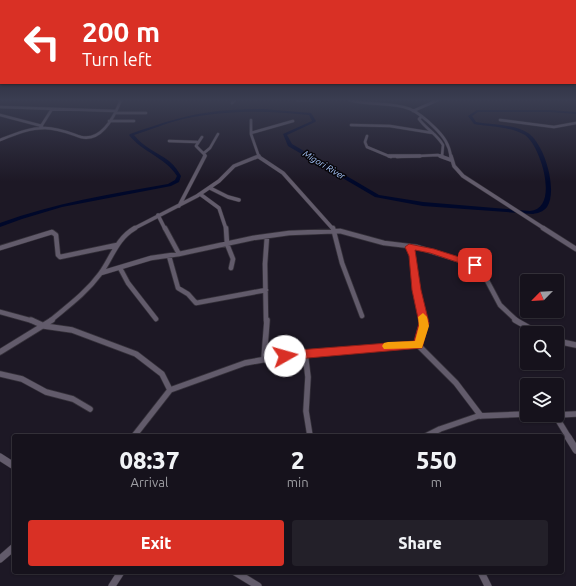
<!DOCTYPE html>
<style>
:root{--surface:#16121c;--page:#232029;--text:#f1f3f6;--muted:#9e9ea3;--line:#35323b;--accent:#d93025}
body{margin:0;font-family:Ubuntu,sans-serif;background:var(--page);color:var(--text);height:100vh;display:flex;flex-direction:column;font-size:15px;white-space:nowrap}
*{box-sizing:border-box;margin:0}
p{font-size:13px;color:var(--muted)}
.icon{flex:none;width:22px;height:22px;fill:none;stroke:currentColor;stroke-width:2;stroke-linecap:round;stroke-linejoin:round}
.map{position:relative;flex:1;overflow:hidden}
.side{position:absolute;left:12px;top:434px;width:552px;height:140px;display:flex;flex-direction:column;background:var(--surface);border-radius:4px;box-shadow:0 1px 3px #0004,0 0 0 1px var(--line)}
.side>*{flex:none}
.banner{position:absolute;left:0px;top:0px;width:576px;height:84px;box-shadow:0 1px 3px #0004,0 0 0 1px var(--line);background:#d93025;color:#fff;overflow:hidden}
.needle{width:26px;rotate:246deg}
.fabs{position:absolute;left:520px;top:274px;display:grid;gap:8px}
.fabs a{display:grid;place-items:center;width:44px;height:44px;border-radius:4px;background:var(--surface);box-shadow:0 1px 3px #0004,0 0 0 1px var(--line);font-size:20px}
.pin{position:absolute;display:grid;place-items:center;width:34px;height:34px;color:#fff;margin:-17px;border-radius:8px;box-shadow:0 2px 6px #0006}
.me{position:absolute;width:44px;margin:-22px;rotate:83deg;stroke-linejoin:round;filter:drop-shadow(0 0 3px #0008)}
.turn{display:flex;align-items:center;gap:14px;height:84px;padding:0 16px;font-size:18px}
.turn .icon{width:52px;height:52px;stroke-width:2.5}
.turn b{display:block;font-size:28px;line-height:34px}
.eta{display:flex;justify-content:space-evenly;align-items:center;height:68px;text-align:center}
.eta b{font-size:24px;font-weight:800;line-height:28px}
.action{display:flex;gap:8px;margin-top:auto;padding:8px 16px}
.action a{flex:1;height:46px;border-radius:4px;background:var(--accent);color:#fff;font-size:16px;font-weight:800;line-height:46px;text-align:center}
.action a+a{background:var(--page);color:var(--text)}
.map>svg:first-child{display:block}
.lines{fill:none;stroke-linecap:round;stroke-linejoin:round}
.river{fill:#00082a;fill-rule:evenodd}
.minor-far4-casing{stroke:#35313a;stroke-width:3.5}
.minor-far3-casing{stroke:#35313a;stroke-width:4.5}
.minor-far2-casing{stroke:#35313a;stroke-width:6}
.minor-far1-casing{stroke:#35313a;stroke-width:7}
.minor-casing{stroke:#35313a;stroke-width:8}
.minor-far4{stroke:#625b6b;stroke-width:2.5}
.minor-far3{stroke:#625b6b;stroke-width:3.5}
.minor-far2{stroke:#625b6b;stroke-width:4.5}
.minor-far1{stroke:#625b6b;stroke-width:5.5}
.minor{stroke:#625b6b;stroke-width:7}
.route{fill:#d93025;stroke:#8d1f18}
.slow{fill:#f59e0b}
.labels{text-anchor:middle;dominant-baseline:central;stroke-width:3;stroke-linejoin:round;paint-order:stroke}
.far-water-label{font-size:9px;font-style:italic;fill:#a7c7fc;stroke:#070509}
</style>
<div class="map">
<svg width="576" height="586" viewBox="0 0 576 586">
<rect width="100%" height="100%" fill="#1d1825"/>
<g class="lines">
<path class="river" d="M263,109L311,113L316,121L315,122L287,135L292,144L379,195L423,202L530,211C560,209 541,146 525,135C510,126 490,127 474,124L468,116L477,110H550L576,112V114L550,112H478L472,116L476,122C493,125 513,124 528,133C545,144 558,191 547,207C543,212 538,213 533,214L423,206L375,197L288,146L283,134L312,121L309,115C267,110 225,110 183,119C166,123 150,130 134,135C144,148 157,152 169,161C175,166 178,171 181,176L179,182L171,186L62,207L22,219L0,227V223C54,203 111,194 168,184L175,180L177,176C165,157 142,152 129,135L130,134C145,129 161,123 177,119C205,111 234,109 263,109Z"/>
<defs>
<path id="minor-far4" d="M297,100H312
M349,100C369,106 391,101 410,109C419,113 428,121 435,128C444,137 449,144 451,157
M232,103L235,100
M0,107L116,111
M413,111L438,100
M116,113H146
M0,115L42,126
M421,117L419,119C426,129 437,134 443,145L442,156
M251,120V134L259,157
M500,120L554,127L576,123
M109,121H134
M351,125L390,126L433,133
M40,128L52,109
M251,133L293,121
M367,136L365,142L367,147L391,157
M202,137L196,146L205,155L204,157
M0,140C15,134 29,128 45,128C58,128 69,133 81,137C102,142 115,115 121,100
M169,141L197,142
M204,153L210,148L218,134
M397,157L438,155L443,157"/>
<path id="minor-far3" d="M389,156H420
M440,156L451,160
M451,156L454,166L463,176L545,229
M259,157L283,173L333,229
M210,188L228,197L239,200
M200,194L219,208L226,229
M179,206L205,156
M158,215L165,229
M133,229L197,196L219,181L234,166L259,156"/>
<path id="minor-far2" d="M165,228L179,254
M226,228L227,244L233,259L231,268
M333,228L342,263L362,316
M543,228L576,249
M409,247L413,256L416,290L423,321
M0,248L52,232L56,235L58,255L60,257L117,245
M169,256L178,288L188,294L196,303L266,290
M120,268L128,283L156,319
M101,273L151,258L179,254L253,238L289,233L340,231L384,243L417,247L475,265L483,273L500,305L517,321
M0,312L33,321
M50,321C68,306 86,293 100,274C112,258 116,239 135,228
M266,321L265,264L267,236"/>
<path id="minor-far1" d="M31,320L44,326L72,330L136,354L162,374L170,390
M515,320L538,333
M557,341L576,345
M418,345L456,383L481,416
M0,352L52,320
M305,353L308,377L306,411L310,436
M264,359L267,320
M0,374L22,379L46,392L73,399L90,409
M555,415L569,438
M557,415L576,414
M134,436L170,390L245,363L295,354L418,345L424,323L423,320
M426,436L440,429L478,416L527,414"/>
<path id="minor" d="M568,437L576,450
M0,457L14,466
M0,559L14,547
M235,572L258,586
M481,572L488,586
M112,586L121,572"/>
</defs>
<use href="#minor-far4" class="minor-far4-casing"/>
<use href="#minor-far3" class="minor-far3-casing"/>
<use href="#minor-far2" class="minor-far2-casing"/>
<use href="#minor-far1" class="minor-far1-casing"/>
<use href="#minor" class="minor-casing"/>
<use href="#minor-far4" class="minor-far4"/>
<use href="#minor-far3" class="minor-far3"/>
<use href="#minor-far2" class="minor-far2"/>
<use href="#minor-far1" class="minor-far1"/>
<use href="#minor" class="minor"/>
</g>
<linearGradient id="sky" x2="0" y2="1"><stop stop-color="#100d14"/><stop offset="0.55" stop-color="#3a3d51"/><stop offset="1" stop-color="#3a3d51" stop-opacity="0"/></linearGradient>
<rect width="576" height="182" fill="url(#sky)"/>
<path class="route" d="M409,244L434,249L478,263L479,265L475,268L430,253L415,250L421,290L429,323L422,348L285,360L282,359L280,356L282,352L285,351L414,341L419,323L412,290L409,256L405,247Z"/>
<path class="slow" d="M423,313L427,317L429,326L422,348L384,349L382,346L384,343L388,342L415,341L419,326L418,317Z"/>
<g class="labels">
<g class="far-water-label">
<text transform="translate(324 165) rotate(31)">Migori River</text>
</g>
</g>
</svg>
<div class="fabs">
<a><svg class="needle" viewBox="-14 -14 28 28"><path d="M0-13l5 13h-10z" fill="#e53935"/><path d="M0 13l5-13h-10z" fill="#9e9ea3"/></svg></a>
<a><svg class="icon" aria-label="search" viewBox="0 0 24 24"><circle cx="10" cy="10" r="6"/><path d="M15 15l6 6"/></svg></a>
<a><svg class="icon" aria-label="layers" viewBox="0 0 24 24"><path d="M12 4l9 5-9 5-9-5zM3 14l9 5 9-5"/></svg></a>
</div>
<div class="pin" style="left:475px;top:265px;background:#d93025"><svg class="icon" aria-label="arrive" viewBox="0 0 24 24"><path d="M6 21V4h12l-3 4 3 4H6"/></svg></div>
<svg class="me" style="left:285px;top:356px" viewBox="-20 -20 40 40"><circle r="19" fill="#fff"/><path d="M0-13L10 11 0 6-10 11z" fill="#d93025"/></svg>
<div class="banner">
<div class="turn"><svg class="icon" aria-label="left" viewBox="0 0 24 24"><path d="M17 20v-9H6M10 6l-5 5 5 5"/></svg><div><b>200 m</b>Turn left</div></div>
</div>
<section class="side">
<div class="eta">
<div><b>08:37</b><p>Arrival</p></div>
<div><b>2</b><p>min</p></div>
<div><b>550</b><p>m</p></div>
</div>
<div class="action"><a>Exit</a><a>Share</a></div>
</section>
</div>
